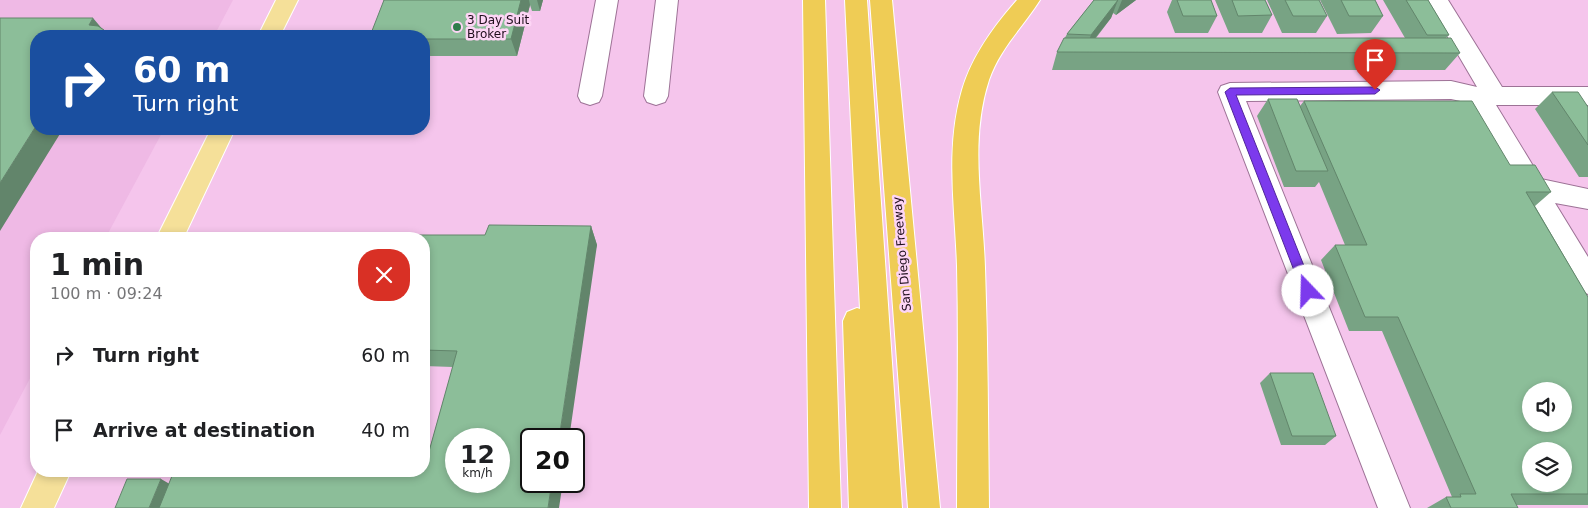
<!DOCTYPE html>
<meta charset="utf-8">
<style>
:root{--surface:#fff;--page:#f6f6f6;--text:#202124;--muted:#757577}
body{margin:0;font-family:"DejaVu Sans",sans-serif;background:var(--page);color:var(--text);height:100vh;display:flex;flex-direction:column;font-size:19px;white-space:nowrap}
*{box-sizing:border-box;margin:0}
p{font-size:16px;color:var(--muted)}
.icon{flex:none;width:28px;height:28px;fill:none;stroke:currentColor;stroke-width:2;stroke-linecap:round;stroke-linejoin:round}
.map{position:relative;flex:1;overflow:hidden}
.drawer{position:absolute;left:30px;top:232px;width:400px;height:245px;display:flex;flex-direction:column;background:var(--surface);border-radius:20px;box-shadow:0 2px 8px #0003}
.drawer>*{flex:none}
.hud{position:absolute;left:30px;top:30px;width:400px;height:105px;border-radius:20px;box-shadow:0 2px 8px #0003;background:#1a4fa0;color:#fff;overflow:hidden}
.tools{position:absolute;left:1522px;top:382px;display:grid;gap:10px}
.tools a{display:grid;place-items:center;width:50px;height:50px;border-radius:50%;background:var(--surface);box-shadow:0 2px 8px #0003;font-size:25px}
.speed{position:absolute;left:445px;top:428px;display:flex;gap:10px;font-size:25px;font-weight:700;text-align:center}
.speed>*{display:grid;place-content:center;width:65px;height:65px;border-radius:50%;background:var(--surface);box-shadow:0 2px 8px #0003;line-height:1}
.speed small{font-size:12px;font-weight:400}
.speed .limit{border:2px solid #111;border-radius:8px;background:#fff;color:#111}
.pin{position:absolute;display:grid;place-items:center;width:42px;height:42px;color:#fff;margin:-51px -21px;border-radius:50% 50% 50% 0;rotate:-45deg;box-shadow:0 0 5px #0007}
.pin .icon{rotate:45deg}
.me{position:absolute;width:55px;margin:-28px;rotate:339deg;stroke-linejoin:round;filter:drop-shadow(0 0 4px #0008)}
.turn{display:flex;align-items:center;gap:18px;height:105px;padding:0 20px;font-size:22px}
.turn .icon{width:65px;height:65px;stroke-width:2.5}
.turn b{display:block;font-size:35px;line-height:42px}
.round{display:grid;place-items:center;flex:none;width:52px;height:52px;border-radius:20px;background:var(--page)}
.summary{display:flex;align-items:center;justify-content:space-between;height:85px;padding:0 20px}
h1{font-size:30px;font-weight:600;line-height:38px}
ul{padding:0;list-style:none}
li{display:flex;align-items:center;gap:15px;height:75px;padding:0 20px}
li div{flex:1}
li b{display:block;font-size:19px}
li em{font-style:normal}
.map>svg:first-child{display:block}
.built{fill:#efb9e5}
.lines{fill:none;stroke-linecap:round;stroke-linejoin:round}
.minor-casing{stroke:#9d7296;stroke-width:2}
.major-casing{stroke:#fff;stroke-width:2}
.highway-casing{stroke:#fff;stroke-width:2}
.minor{fill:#fff;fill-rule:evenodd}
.major{fill:#f5e099;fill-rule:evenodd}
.highway{fill:#efcc55;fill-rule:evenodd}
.wall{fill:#78a384}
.shaded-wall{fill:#62856b}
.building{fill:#8cbe99;stroke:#62856b;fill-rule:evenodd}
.route{fill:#7c3aed;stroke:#51269a}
.poi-dot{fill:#307d4c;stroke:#fdd5f5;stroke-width:2}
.labels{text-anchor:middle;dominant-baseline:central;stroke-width:5;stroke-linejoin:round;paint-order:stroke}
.poi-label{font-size:12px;fill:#1f0e1c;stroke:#fdd5f5;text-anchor:start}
.street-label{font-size:12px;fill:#1f0e1c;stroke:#fdd5f5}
</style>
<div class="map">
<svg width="1588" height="508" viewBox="0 0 1588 508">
<rect width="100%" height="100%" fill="#f5c5ec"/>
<path class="built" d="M0,0H233L214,36H36V129H164L105,239H36V367L0,435Z"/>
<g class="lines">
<defs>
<path id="minor" d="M596,0H618L602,96L599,102L590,105L581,102L578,96Z
M656,0H678L668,96L665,102L656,105L647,102L644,96Z
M1426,0H1448L1502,87H1588V105H1496L1541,179L1588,189V209L1555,203L1588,257V294L1578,290L1470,103L1451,99L1246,101L1410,508H1378L1218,92L1221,86L1230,83L1451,81L1477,87Z"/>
<path id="major" d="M276,0H298L280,36H258Z
M211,129H235L183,239H156Z
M38,471H71L54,508H21Z"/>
<path id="highway" d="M803,0H825L841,508H809Z
M845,0H867L902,508H849L843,321L847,312L857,308L860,309Z
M870,0H892L940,508H908Z
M1017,0H1040C1023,27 1000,48 989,80C969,141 983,205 985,268C988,348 988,428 989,508H957C957,427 959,347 957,266C955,207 945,148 962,90C972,56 994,26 1017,0Z"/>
</defs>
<use href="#minor" class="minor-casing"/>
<use href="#major" class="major-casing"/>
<use href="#highway" class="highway-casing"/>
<use href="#minor" class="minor"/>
<use href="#major" class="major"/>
<use href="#highway" class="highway"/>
</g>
<path class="wall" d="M383,0H543L540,11H532L530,5L517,56H424V36Z
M1094,0H1136L1116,15L1113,13L1111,18L1096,38H1405L1383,0H1428L1449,35L1446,38L1460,53L1445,70H1052L1057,52L1067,34Z
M1172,0H1211L1217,16L1208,33H1175L1167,12Z
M1215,0H1265L1272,15L1262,33H1229Z
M1267,0H1319L1327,16L1316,33H1282Z
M1320,0H1375L1383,16L1371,33L1337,34Z
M1552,92L1588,107V177H1579L1535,109Z
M1268,99L1300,106L1304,101L1510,165L1551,192L1535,206L1588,297V505H1516L1518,508H1427L1446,497H1452L1382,331H1349L1321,260L1335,245H1345L1319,182L1315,187H1284L1257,116Z
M591,226L597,245L531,481L169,484L428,455L453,367L424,366V239L485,235Z
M1270,373L1336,436L1325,445H1281L1260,383Z"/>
<path class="shaded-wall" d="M521,0H529L530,5L517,56L511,39Z
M537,0H543L540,11Z
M1118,0L1111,18L1084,52L1091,35Z
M1122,0H1136L1116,15Z
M93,18L104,31V30L109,36H98L89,25Z
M36,126V129H63L0,231V183Z
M591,226L597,245L569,439H559Z
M161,479L175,487L167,508H149Z
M552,481H563L559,508H548Z"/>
<path class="building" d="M384,0H521L511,39H424V36H370Z
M1094,0H1118L1091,35L1067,34Z
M1177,0H1211L1217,16H1183Z
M1232,0H1265L1272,15L1238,16Z
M1285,0H1319L1327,16H1293Z
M1341,0H1375L1383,16H1349Z
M1406,0H1428L1449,35H1427Z
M0,18H93L89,25L98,26L104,30L106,36H36V126L0,183Z
M1064,38H1451L1460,53L1057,52Z
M1552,92H1578L1588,107V145Z
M1268,99H1297L1328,171H1296Z
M1304,101H1472L1510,165H1535L1551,192H1526L1588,297V494H1511L1518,508H1451L1446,497H1461L1460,494H1476L1398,317H1365L1335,245H1367ZM1531,391H1564V424H1531ZM1531,451H1564V484H1531Z
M489,225L591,226L559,439H531V481H552L548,508H159L174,471H424V455H428L457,351L424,350V239H271L272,235H485ZM456,439H499V481H456Z
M1270,373H1313L1336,436H1292Z
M127,479H161L149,508H115Z"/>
<path class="route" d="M1375,87L1380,90L1375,94L1236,95L1314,291L1312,294H1304L1302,291L1225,92L1230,88Z"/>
<circle class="poi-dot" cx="457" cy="27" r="5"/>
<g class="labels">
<g class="poi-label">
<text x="467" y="20">3 Day Suit<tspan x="467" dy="14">Broker</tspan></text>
</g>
<g class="street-label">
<text transform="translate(902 254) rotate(-95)">San Diego Freeway</text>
</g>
</g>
</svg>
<div class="tools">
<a><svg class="icon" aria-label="sound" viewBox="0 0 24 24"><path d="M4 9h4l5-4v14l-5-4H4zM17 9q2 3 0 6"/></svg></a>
<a><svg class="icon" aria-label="layers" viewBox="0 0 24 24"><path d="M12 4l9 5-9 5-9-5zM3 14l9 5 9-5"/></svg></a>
</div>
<div class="speed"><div>12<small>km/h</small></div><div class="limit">20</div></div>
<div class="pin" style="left:1375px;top:90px;background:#d93025"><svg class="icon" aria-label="arrive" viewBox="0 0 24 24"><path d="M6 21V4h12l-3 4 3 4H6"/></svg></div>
<svg class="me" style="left:1308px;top:291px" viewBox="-20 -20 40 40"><circle r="19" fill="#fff"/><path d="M0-13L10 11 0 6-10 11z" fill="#7c3aed"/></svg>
<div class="hud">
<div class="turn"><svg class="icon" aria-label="right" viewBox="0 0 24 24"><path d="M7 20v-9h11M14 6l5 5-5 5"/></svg><div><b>60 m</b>Turn right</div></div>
</div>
<section class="drawer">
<div class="summary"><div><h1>1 min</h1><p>100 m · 09:24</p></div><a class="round" style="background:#d93025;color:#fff"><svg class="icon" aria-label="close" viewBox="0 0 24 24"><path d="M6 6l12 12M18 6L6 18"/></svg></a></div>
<ul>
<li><svg class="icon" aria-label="right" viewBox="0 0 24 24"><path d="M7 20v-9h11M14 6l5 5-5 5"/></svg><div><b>Turn right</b></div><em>60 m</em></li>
<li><svg class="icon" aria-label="arrive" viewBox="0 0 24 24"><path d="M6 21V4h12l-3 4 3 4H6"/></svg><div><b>Arrive at destination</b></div><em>40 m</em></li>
</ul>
</section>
</div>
